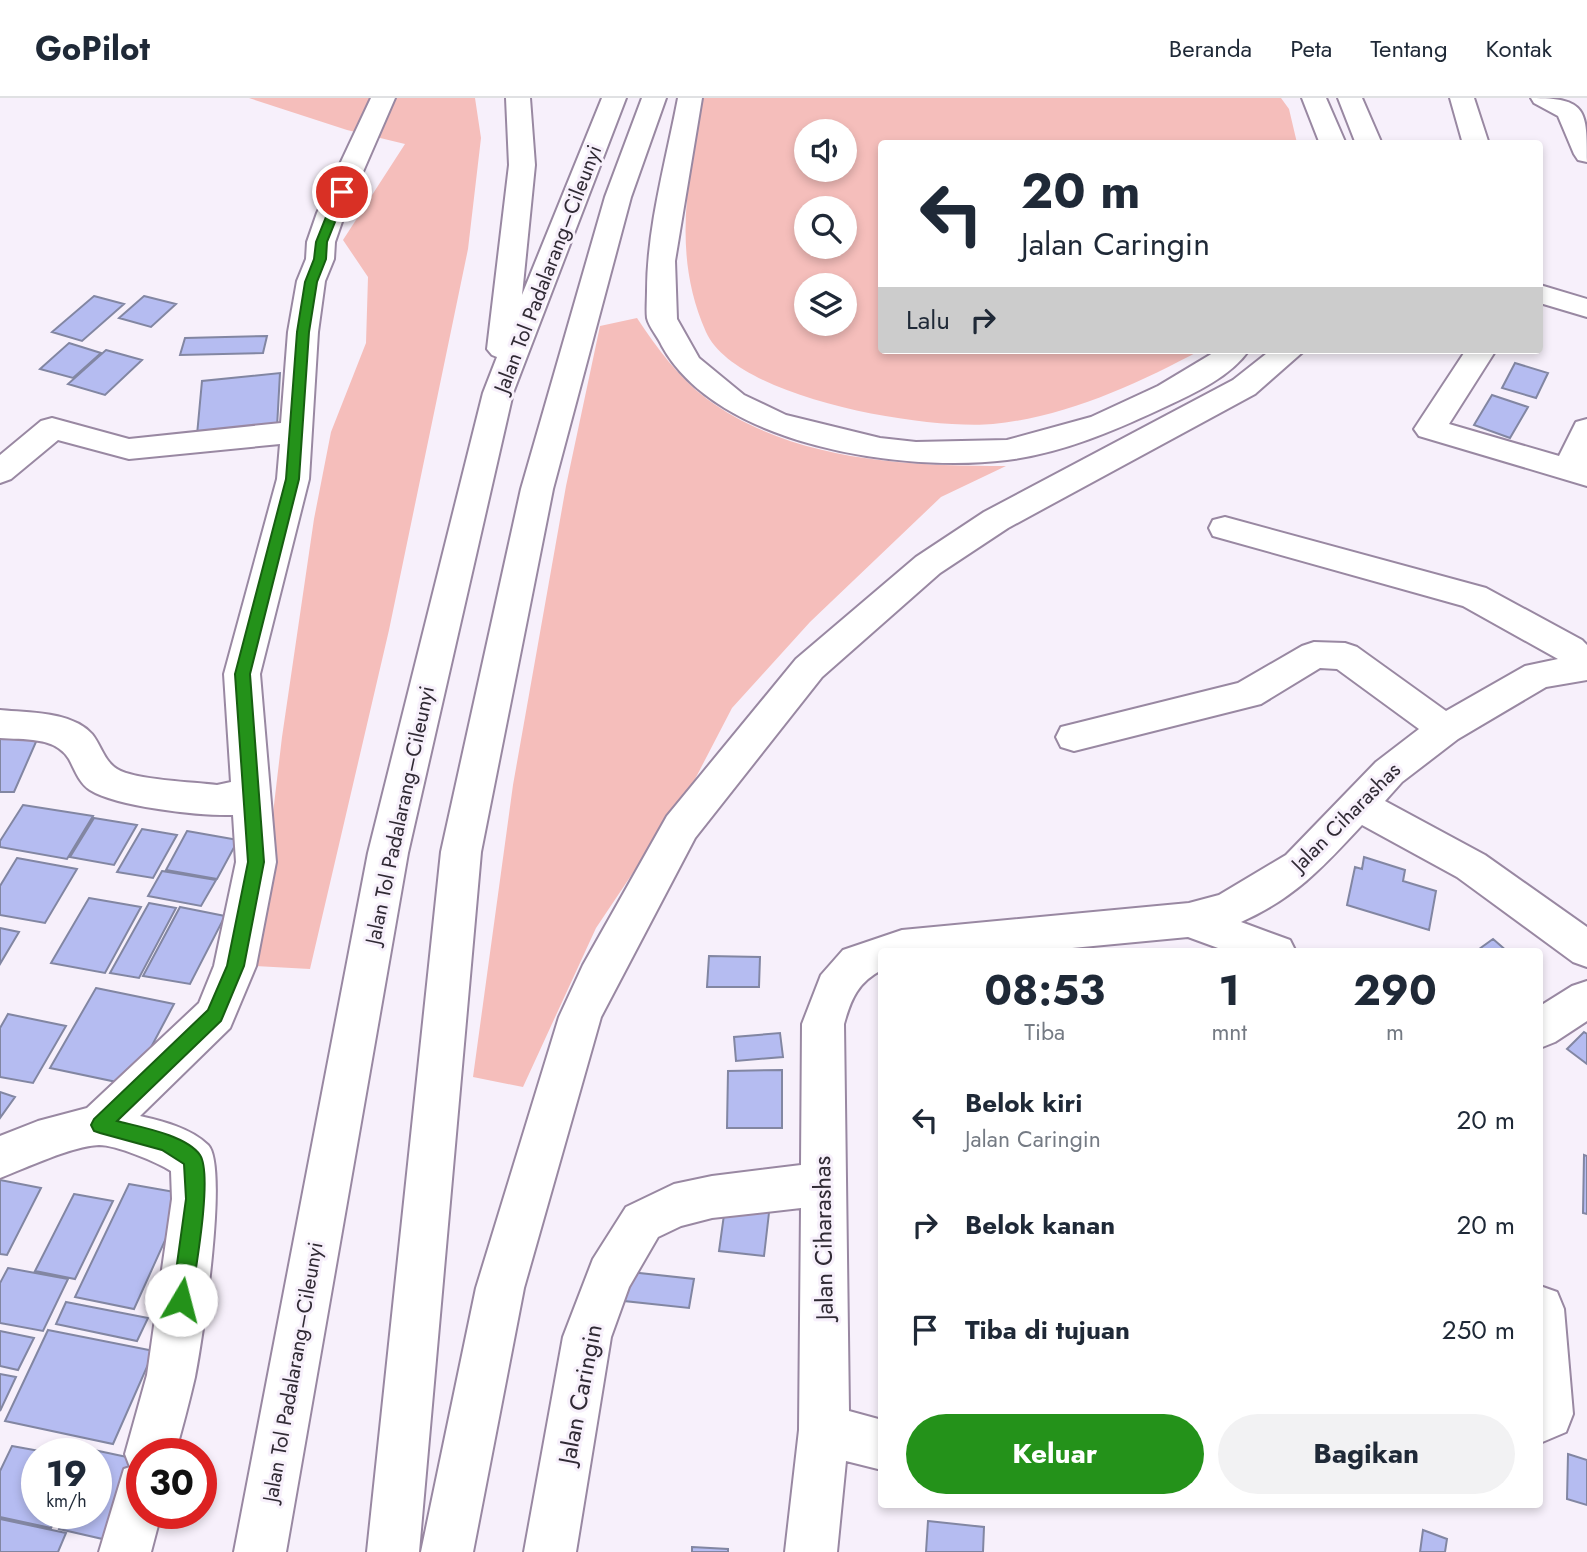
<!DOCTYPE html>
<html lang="id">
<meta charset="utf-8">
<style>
:root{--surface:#fff;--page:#f2f2f3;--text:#1f2937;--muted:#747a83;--line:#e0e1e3;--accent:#24921a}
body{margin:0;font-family:Jost,sans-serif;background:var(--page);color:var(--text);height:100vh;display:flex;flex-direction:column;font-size:26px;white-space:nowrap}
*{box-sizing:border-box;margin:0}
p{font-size:23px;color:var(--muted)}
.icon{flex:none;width:38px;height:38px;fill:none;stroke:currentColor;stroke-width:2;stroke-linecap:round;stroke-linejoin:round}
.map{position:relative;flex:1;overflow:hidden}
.details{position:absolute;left:878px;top:850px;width:665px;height:560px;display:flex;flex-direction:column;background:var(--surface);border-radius:7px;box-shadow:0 4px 10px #0003}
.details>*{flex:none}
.hud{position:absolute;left:878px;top:42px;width:665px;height:214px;border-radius:7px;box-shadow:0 4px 10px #0003;background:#fff;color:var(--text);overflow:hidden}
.tools{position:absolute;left:794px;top:21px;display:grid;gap:14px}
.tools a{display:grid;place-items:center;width:63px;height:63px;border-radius:50%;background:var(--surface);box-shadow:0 4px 10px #0003;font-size:35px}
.speed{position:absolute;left:21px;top:1340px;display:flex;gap:14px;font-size:35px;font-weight:700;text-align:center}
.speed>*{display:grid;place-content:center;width:91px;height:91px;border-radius:50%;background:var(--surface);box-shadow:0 4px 10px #0003;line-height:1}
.speed small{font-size:18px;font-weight:400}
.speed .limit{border:10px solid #d22;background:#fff;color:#111}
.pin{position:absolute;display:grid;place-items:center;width:60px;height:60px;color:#fff;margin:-30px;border:4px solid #fff;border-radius:50%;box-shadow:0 2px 7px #0007}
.me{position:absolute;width:77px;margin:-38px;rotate:8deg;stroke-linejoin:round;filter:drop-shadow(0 0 5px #0008)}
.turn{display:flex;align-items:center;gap:24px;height:147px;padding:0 28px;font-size:32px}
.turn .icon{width:91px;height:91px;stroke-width:2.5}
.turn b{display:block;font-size:49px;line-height:60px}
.then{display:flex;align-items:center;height:66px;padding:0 28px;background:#0003;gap:14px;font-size:26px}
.eta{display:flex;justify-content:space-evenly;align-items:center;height:119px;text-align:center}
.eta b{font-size:42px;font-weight:700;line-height:49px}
.cta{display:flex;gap:14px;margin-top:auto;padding:14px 28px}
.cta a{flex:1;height:80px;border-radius:42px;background:var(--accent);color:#fff;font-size:28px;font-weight:700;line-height:80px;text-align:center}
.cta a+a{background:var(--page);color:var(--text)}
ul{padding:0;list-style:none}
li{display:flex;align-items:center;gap:21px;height:105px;padding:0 28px}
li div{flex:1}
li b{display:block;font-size:26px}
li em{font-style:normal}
header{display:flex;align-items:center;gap:42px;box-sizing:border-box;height:98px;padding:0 35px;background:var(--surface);border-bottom:2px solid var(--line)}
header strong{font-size:33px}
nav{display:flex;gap:38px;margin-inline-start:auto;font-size:24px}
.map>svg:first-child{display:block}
.green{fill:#f5bebb;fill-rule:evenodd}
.building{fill:#b5bcf1;stroke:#8286a2;stroke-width:2}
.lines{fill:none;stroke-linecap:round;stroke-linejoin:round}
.minor-casing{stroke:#9988a2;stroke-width:4}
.highway-casing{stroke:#9988a2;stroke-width:4}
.minor{fill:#fff;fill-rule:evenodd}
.highway{fill:#fff;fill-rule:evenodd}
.route{fill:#24921a;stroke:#175f11;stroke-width:2}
.labels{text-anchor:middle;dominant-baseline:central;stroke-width:6;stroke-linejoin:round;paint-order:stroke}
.street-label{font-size:21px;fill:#302a34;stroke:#f7f0fb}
.near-street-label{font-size:24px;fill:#302a34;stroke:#f7f0fb}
</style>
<header>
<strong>GoPilot</strong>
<nav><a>Beranda</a><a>Peta</a><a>Tentang</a><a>Kontak</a></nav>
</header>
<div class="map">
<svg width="1587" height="1454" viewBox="0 0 1587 1454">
<rect width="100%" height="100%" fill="#f7f0fb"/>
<path class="green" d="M249,0H475L481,40L468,151L389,532L310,871L255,868L282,639L314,421L331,334L366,245L368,179L343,142L405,46L347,32Z
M701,0H1281L1289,11L1297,45L882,46V252H1201C1137,286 1066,319 993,326C926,332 736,301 706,234C671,155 689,82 701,0ZM807,33H845V72H807ZM807,110H845V149H807ZM807,187H845V226H807Z
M637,220C657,250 678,279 707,301C792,363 904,368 1006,368L941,399L810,524L732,610L693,685L596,830L523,989L473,979L513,687L566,388L600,228Z"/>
<path class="building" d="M94,198L124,206L82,243L52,234Z
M144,198L176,206L151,229L119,220Z
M267,238L263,255L180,257L185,240Z
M69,245L101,255L73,280L40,271Z
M106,252L142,262L105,297L68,286Z
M1515,265L1548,275L1536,300L1502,290Z
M280,275L277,329L197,337L202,283Z
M1492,297L1528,309L1510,340L1474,327Z
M0,636L39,637L14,694H0Z
M23,707L93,718L67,761L0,749V743Z
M94,720L137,727L114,767L70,759Z
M142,731L177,737L153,780L117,774Z
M187,733L238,742L217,781L166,772Z
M1364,759L1405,772L1403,783L1436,793L1429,832L1347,807L1355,769L1362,771Z
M17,760L77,771L45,825L0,817V788Z
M162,773L216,782L201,808L148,798Z
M89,800L141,809L105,875L51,865Z
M149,805L176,810L139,880L110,875Z
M180,809L225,818L190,886L143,878Z
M0,830L19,834L0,866Z
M1493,841L1508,854H1475Z
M709,858L760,859L759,889H707Z
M96,890L174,906L131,987L50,970Z
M8,916L66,928L33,985L0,979V930Z
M1584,934L1587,936V966L1567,951Z
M780,935L783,959L736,963L734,939Z
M782,972V1030H727L728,973Z
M0,994L15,999L0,1020Z
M1584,1057L1587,1058V1116L1583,1115Z
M0,1082L41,1090L7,1157L0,1156Z
M129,1086L186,1096L134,1211L75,1199Z
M74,1096L113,1103L75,1181L35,1173Z
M726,1102L770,1106L764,1158L719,1153Z
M8,1170L68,1181L43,1233L0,1225V1185Z
M621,1173L694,1181L689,1210L615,1202Z
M66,1204L148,1220L137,1243L56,1226Z
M48,1232L154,1253L113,1346L5,1323Z
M0,1233L34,1240L18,1272L0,1268Z
M0,1276L16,1279L0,1313Z
M12,1348L56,1356H37V1416H58L51,1430L0,1419V1373Z
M94,1352L141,1362L107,1442L59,1431L66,1416H96Z
M1568,1356L1587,1362V1407L1567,1401Z
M0,1421L66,1435L58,1454H0Z
M928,1423L984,1429L983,1454H926Z
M1423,1432L1447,1441L1445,1454H1420Z
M692,1449L728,1451V1454H692Z"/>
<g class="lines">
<defs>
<path id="minor" d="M371,0H395L345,115L335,144L334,161L325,183L318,234L309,381L260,576L276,764L256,868L230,930L140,1018C162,1023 191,1030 208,1047C229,1068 202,1244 195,1279C189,1305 182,1331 175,1356H142V1416H161L151,1454H99L124,1371L130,1369L125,1356L147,1277L172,1101L171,1073C157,1064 116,1047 99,1047C72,1048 26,1070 0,1080V1038L38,1023L87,1010L199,905L214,868L236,764L233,717C201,718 117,709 90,692C79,685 75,672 69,661C55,638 23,642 0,640V612C28,615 71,613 92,636C101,647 104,663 117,671C134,682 194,684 217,687L231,684L224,576L277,381L280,346L129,361L58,342L11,381L0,385V357L41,323L52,320L129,341L281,325L288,234L297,183L306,161L307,144L317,115Z
M1450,0H1474L1489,46H1463Z
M1531,0C1587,0 1587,12 1587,64L1578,62L1574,56L1558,18L1534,5Z
M1540,187L1587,201V219L1540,205Z
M1466,252H1496L1449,326L1559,358L1576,324L1587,321V388L1419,338L1414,331Z
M1225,419L1486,490L1582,542L1587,547V582L1546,589L1458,641L1402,684L1385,703L1485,757L1587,829V869L1573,864L1457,779L1362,727C1323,769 1295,800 1241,824L1290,842L1296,854H1229L1188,839L1030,854H882V872C858,884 851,901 844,926L849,1313L882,1322V1372L846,1363L837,1454H785L799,1332L801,1110L712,1120L681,1128L658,1139L629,1189L611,1239L576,1454H524L563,1239L593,1161L626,1109L674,1086L712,1078L801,1067L802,926L821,877L843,852L902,832L1189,805L1219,797L1286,757L1376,664L1419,631L1337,571L1320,570L1261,606L1074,653L1061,649L1056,639L1061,629L1238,585L1302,548L1314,544L1345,545L1357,549L1446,613L1525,568L1558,561L1463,508L1213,438L1209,430L1213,422Z
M1587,883V923L1555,944L1540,950V908L1572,888Z
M1540,1188L1557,1194L1564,1211L1573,1316L1566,1334L1540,1345Z"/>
<path id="highway" d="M506,0H530L535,67L522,197L602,0H626L513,295L408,755L286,1454H234L368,755L483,295L497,259L492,257L487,251L509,67Z
M642,0H666L631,99L553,391L481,754L419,1454H367L441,754L521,391L605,99Z
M678,0H702L675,163L677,221L699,260L744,297L786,317L880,340L916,344L1007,342L1091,319L1158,288L1218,252H1249C1231,278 1195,295 1167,308C1116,332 1063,355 1007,362C903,375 717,348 662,248C658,239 649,229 647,220C646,212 647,202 647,193C647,129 666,63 678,0Z
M1302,0H1326L1346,46H1320Z
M1338,0H1362L1382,46H1356Z
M1271,252H1305L1255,296L1008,430L940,475L822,579L695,740L601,919L524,1190L473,1454H421L476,1190L559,919L583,867L667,718L796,561L916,459L984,414L1233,282Z"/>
</defs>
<use href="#minor" class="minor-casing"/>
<use href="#highway" class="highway-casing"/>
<use href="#minor" class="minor"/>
<use href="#highway" class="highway"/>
</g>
<path class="route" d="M342,90L347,94L327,144L326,161L317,184L309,234L299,381L250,576L264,764L244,868L221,923L117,1023C140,1029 186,1037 200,1057C213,1077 195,1175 191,1202L188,1208L181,1211L174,1208L172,1202L186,1101L184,1066L162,1052L100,1035L94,1033L91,1027L94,1021L208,912L227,868L248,764L235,576L286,381L297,234L305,184L314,161L316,144L336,94Z"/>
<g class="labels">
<g class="street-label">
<text transform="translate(548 171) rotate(-69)">Jalan Tol Padalarang–Cileunyi</text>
<text transform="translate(400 717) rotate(-78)">Jalan Tol Padalarang–Cileunyi</text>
<text transform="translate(1346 719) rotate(-45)">Jalan Ciharashas</text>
<text transform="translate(293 1274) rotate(-80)">Jalan Tol Padalarang–Cileunyi</text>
</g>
<g class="near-street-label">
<text transform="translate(823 1140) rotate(-91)">Jalan Ciharashas</text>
<text transform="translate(580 1296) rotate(-79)">Jalan Caringin</text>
</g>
</g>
</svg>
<div class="tools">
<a><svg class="icon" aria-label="sound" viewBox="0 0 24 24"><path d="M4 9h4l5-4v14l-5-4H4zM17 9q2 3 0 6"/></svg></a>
<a><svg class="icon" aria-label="search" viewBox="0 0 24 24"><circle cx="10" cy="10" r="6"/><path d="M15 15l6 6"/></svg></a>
<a><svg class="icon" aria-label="layers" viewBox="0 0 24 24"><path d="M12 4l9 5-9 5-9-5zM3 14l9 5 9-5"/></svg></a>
</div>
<div class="speed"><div>19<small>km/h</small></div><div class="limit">30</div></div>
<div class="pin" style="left:342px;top:94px;background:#d93025"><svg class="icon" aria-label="arrive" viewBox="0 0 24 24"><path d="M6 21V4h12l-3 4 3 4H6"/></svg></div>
<svg class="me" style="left:181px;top:1202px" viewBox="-20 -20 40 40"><circle r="19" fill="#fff"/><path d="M0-13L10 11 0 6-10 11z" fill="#24921a"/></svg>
<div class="hud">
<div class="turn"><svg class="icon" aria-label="left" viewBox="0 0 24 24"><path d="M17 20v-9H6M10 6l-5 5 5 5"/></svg><div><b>20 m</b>Jalan Caringin</div></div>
<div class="then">Lalu<svg class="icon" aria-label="right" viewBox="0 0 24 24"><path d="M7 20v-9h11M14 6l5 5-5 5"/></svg></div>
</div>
<section class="details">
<div class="eta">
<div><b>08:53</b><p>Tiba</p></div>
<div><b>1</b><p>mnt</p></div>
<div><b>290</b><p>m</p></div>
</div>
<ul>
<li><svg class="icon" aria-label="left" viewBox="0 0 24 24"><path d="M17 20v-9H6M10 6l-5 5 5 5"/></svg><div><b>Belok kiri</b><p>Jalan Caringin</p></div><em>20 m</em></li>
<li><svg class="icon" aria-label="right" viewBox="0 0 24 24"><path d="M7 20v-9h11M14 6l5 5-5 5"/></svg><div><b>Belok kanan</b></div><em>20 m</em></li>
<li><svg class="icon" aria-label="arrive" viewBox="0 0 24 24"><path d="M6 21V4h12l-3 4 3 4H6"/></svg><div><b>Tiba di tujuan</b></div><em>250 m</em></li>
</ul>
<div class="cta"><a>Keluar</a><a>Bagikan</a></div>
</section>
</div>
